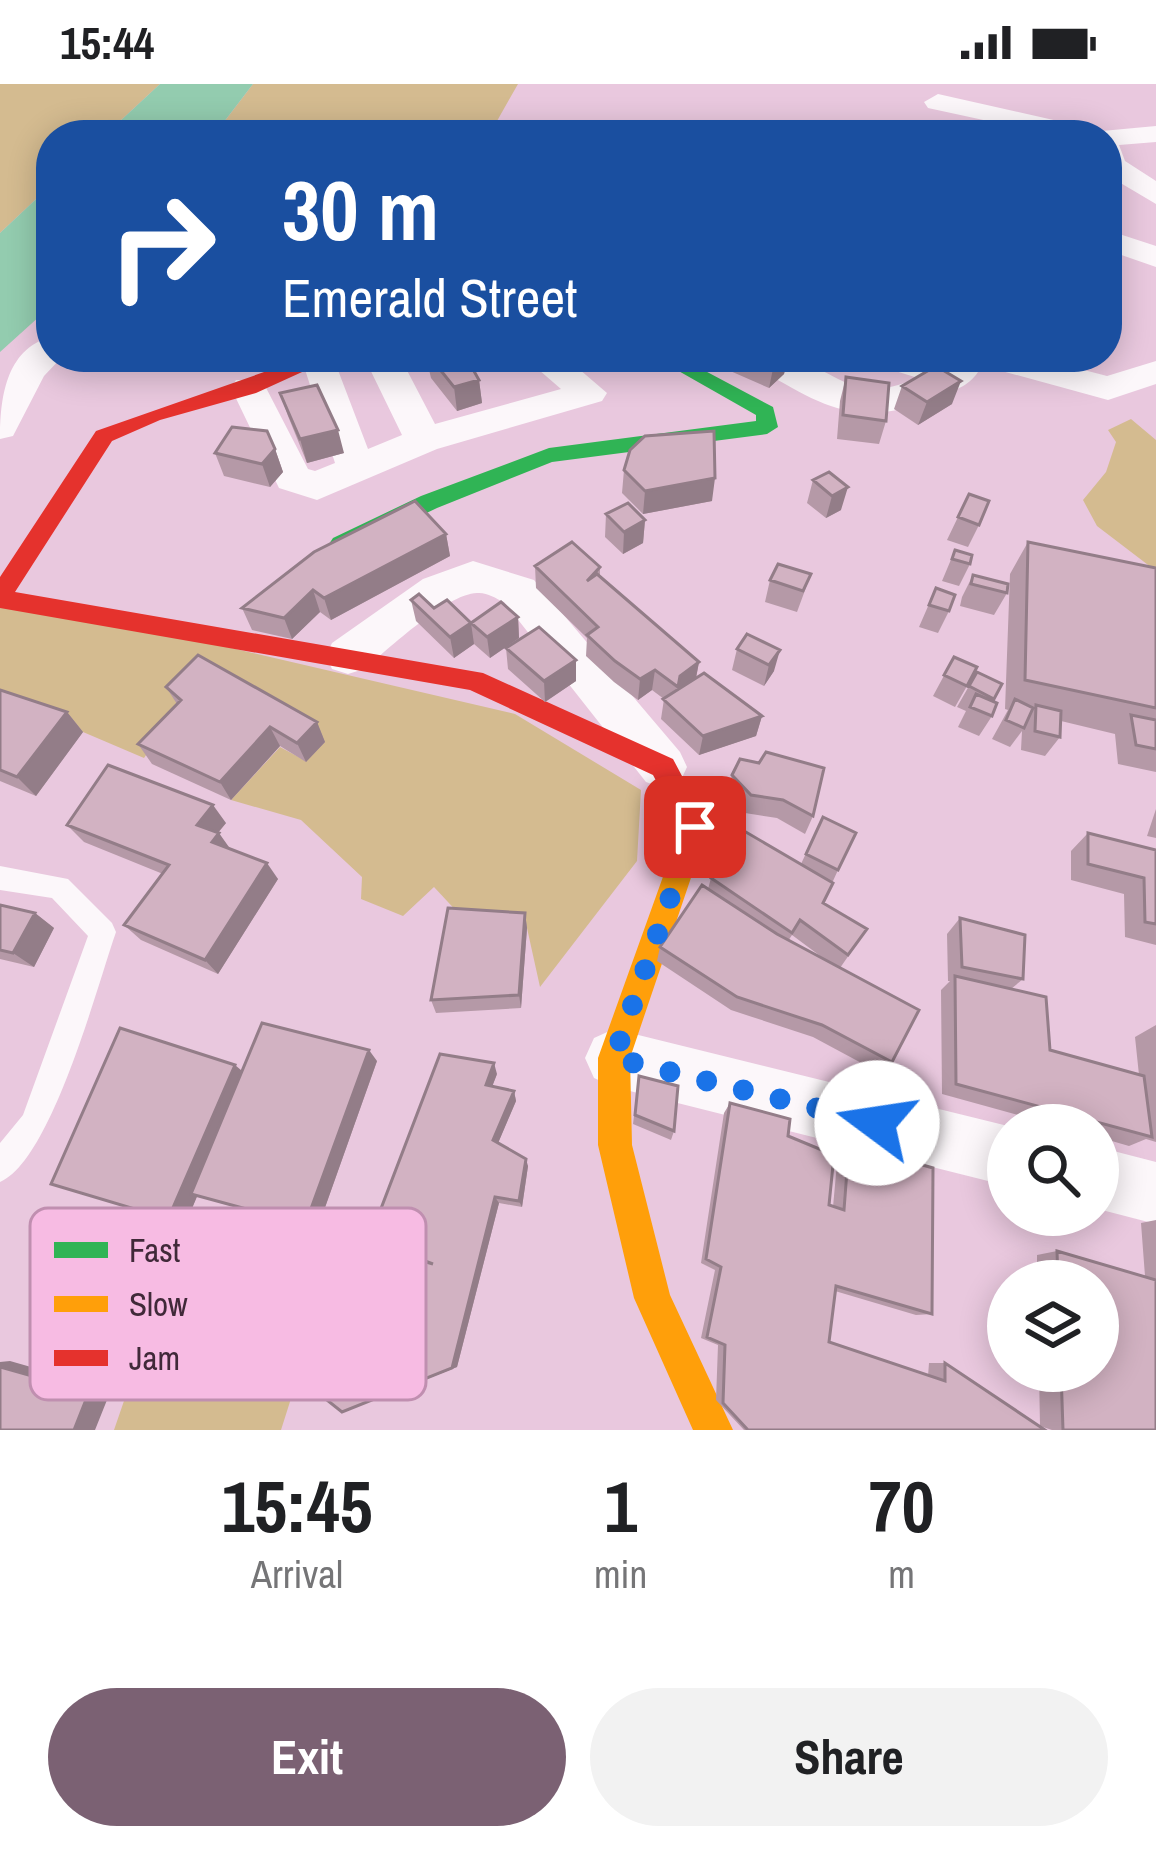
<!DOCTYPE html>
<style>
:root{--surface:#fff;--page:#f2f2f2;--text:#202124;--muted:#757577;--accent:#7b6173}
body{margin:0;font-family:"Archivo Narrow",sans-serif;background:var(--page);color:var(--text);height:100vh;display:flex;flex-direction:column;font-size:45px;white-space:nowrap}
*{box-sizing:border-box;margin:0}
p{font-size:39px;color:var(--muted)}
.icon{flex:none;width:66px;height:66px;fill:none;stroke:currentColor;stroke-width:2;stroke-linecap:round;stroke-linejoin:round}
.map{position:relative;height:1346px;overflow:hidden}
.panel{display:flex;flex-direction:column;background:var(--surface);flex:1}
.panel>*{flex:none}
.banner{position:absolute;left:36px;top:36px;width:1086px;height:252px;border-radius:48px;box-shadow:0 6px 30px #0003;background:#1a4fa0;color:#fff;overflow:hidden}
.fabs{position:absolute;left:987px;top:1020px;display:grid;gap:24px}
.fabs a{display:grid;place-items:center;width:132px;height:132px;border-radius:50%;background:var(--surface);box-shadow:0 6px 30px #0003;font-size:60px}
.pin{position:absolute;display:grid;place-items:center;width:102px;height:102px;color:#fff;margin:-51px;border-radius:24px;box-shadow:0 6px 18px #0006}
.me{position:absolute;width:132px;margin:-66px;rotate:284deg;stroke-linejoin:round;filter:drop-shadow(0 0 9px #0008)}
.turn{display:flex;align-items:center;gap:42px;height:252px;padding:0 48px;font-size:54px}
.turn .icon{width:156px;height:156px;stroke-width:2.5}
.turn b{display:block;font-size:84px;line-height:102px}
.eta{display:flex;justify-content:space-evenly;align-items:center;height:204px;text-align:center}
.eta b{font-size:72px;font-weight:700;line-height:84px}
.button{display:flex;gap:24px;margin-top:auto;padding:24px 48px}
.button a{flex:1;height:138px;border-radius:72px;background:var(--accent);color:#fff;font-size:48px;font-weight:700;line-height:138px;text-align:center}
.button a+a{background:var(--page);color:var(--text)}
.status{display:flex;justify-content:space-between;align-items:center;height:84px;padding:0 60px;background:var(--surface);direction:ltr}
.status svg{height:33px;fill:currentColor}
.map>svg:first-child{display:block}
.green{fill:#d4bb90}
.water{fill:#93ccaf}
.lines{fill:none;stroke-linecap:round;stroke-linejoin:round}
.lane{fill:#fcf7fa;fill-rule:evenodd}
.street{fill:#fcf7fa;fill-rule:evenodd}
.fast{fill:#30b455;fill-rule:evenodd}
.slow{fill:#ff9f0a;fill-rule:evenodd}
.jam{fill:#e5322d;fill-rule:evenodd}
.wall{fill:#b599a7;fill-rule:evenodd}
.shaded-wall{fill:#937d88}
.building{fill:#d2b2c2;stroke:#937d88;stroke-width:3}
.route{stroke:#1a73e8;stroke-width:21;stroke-dasharray:0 37.8}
.key{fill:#f7bbe3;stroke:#c08fb0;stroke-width:3}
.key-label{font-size:33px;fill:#402939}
</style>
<div class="status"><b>15:44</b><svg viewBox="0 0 49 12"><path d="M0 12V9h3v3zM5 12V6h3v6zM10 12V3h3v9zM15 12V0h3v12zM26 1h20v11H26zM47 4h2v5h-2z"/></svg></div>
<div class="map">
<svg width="1156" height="1346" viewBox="0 0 1156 1346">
<rect width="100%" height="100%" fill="#e9c8de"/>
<path class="green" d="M0,0H160L105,51H51V101L0,149Z
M253,0H518L497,37L312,51H214Z
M1131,335L1156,356V487L1097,442L1083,416L1106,388L1116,358L1108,346Z
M0,510L515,630L641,706L637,777L540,903L527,844L461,832L434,803L403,832L361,815L362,793L301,736L231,716L280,663L306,677L206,585L144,674L83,648L0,629Z
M179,1157L313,1214L301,1283L281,1346H114Z"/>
<path class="water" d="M160,0H253L214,51H105Z
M51,101V222L0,268V149Z"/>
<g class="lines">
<path class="lane" d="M0,782L68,795L112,839L116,848C97,903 51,1077 0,1098V1059L23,1031L88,852L52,814L0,806Z"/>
<path class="street" d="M938,10L1102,47L1156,42V58L1119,61L1125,77L1156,97V120L1107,91V51H1052L928,24L924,18Z
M1107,146L1156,162V183L1107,166Z
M51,253V273H62L44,292L13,352L0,355C0,316 5,265 51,253Z
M301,273H333L368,365L402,351L364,273H400L435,340L561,305L524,273H565L607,309L602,317L437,365L317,416L279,404L231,304L236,296H262L308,385L315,387L335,379Z
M746,273C761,273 780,270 794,275C850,294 853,320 918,294L876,281L870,273L960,277L973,280L978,288C968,303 954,306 938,313C855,347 824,322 752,281Z
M974,273H1034L1107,292L1156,277V300L1108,316L980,281Z
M473,477L534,496L680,668L687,683L680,698L663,704L646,698L504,518C495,514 487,508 477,509C446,510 389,565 364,585L348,590L332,585L326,572L332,559L423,495Z
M614,945L1008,1042V1102L614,1003L594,994L585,974L594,954Z
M1098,1063L1156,1078V1140L1098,1125Z"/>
<path class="fast" d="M654,273H679L773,323L778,343L767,350L552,378L437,424L349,466H333L329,460L333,454L421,412L549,364L756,337V331Z"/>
<path class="slow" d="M683,763L693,767L697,776L630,974L632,1061L670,1211L733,1346H693L634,1214L598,1061V974L669,776L673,767Z"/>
<path class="jam" d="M307,273H335L256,309L160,336L112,357L15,508L483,589L673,675L709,743L693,785L683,789L673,785L669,776L681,744L653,691L470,606L0,524V493L96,347Z"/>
</g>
<path class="wall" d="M426,273H466L479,296L482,319L457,327L431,294Z
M730,273H788L784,290L769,304L728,286Z
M814,273H843L841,280H815Z
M846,293L886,337L879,360L837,355L840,317Z
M902,302L952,320L918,341L894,325Z
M280,309L344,369L307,379L288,332Z
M275,365L283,388L270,403L224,392L215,369Z
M624,386L712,417L643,430L622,409Z
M829,388L841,426L826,434L807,419L813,396Z
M969,410L979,441L968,463L947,456Z
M606,430L645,436L643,459L623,470L605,453Z
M446,450L450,472L331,536L320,528L292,555L252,546L242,524Z
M1028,458L1156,484V688L1118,680L1115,650L1061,637L1060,653L1045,672L1021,666L1022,647L1010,663L992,655L1008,626L1005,625L1010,490Z
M955,466L970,480L959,502L942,497Z
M535,482L600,483V493L699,578L696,594L762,632L756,652L699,671L661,635L664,615L652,606L638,616L614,598L586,572L587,554L536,504Z
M811,490L797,528L765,518L770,496Z
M973,491L1007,509L994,531L960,522L962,513Z
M936,504L949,527L938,549L919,543Z
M411,516L471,539L518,533L519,554L490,574L474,560L454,574L416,537Z
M747,550L774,587L764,602L732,586L737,565Z
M506,564L576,597L545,618L508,585Z
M954,573L967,602L955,623L933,612Z
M977,588L1002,600L993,617L992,632L979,652L958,643L966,627L957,623Z
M166,603L317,638L325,658L306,678L280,662L231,716L152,680L138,660L177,620Z
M0,606L67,628L83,648L36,712L0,697Z
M740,675L813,732L805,750L777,734L745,729L727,710L732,691Z
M1156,725V754L1147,752Z
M823,733L838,786L823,819L867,845L840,884L892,978L880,989L813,953L731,926L657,877L660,863L708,805L711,794L801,780ZM792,851L827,877L788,857Z
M226,739L218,749L229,764L278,795L218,890L141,856L124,841L163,790L84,758L67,741Z
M1088,749L1156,766V861L1125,853L1124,810L1071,796V767Z
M0,821L35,829L54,844L34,883L0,875Z
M525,829L527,844L521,924L436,929L431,916Z
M960,834L1023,895L1011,905L1050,966L1139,991L1135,953L1156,941V1058L1146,1055L1129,1062L1098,1053V1041H1054L942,1010L941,906L950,897H948L947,850Z
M377,977L317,1146L197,1112L185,1141L51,1100L242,987Z
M497,990L492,1002L514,1007L516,1017L498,1059L528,1082L522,1123L499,1119L457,1283L342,1328L421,1177L369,1156Z
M639,992L674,1047L671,1056L633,1040Z
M730,1019L788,1052L829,1121L833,1123L838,1068L849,1060L932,1230L916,1231L835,1207L829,1258L928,1292L929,1279H945L1045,1346H744L716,1316L718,1261L701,1254L715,1186L701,1179L724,1029Z
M1156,1136V1346H1052L1040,1342L1039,1287H1098V1197H1037V1171L1057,1167L1145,1192L1141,1139Z"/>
<path class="shaded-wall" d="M782,273H788L784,290L769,304L774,280Z
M479,296L482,319L457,327L454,303Z
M961,297L952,320L918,341L927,318Z
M338,346L344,369L307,379L300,355Z
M275,365L283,388L270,403L262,380Z
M715,394L712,417L643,430L645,407Z
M848,403L841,426L826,434L832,412Z
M645,436L643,459L623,470L624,448Z
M446,450L450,472L331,536L324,514Z
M313,506L320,528L292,555L284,534Z
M518,533L519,554L490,574L487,553Z
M471,539L474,560L454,574L450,553Z
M780,566L774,587L764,602L769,581Z
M576,576V597L545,618L544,597Z
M699,578L695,599L676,613L680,592Z
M655,586L652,606L638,616L640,595Z
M67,628L83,648L36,712L17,693Z
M762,632L756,652L699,671L703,652Z
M317,638L325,658L306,678L297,659Z
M270,643L280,662L231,716L220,698Z
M213,721L226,739L210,758L197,741Z
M219,749L231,766L212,758Z
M267,779L278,795L218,890L205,876Z
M35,829L54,844L34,883L13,869Z
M525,829L527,844L521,924L519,911Z
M369,966L377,977L317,1146L305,1141Z
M494,979L497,990L489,1011L486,1001Z
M235,981L248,992L185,1141L168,1135Z
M514,1007L516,1017L496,1064L493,1056Z
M526,1075L528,1082L522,1123L519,1117Z
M495,1113L499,1119L457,1283L342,1328Z
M10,1277L111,1306L95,1346H74L0,1283V1278Z"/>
<path class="building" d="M430,273H466L479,296L454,303Z
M757,273H782L774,280Z
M936,282L961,297L927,318L902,302Z
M846,293L889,299L886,337L843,331Z
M317,301L338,346L300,355L280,309Z
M232,343L267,347L275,365L262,380L215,369Z
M714,347L715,394L645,407L624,386L630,366L645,352Z
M829,388L848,403L832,412L813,396Z
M969,410L989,417L979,441L958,433Z
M415,417L446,450L324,514L313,506L284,534L242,524L314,468Z
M628,419L645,436L624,448L606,430Z
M572,458L600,483L587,497L597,490L699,578L680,592L678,603L655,586L640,595L615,577L587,551L598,543L535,482Z
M1028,458L1156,484V624L1025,596Z
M955,466L972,471L970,480L952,475Z
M778,480L811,490L803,507L770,496Z
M973,491L1008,500L1007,509L971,500Z
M936,504L955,511L949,527L929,521Z
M419,510L434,524L447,516L471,539L501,518L518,533L487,553L471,539L450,553L411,516Z
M539,543L576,576L544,597L506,564Z
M747,550L780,566L769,581L737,565Z
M198,571L317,638L297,659L270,643L220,698L138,660L181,616L166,603Z
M954,573L977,583L967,602L944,591Z
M977,588L1002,600L994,615L969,602Z
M704,589L762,632L703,652L663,615Z
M0,606L67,628L17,693L0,686Z
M976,610L997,619L992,632L970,623Z
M1015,615L1033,624L1024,644L1006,636Z
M1036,621L1061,627L1060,653L1035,647Z
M1131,631L1156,636V665L1136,661Z
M766,668L824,684L813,732L783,716L751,711L732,691L740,675L759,679Z
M108,681L213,721L197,741L219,749L212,758L267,779L205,876L124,841L169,781L67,741Z
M823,733L856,749L838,786L806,770Z
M739,744L833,799L823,819L867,845L848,871L800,836L792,849L711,794Z
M1088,749L1156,766V840L1145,838L1144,794L1088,780Z
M702,801L777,850L919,926L892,978L822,941L737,913L660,863Z
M0,821L35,829L13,869L0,866Z
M448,824L525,829L519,911L431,916Z
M960,834L1025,851L1023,895L962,883Z
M955,892L1046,913L1050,966L1144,992L1152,1053L956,1000Z
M262,939L369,966L305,1141L191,1110Z
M120,944L235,981L168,1135L51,1100Z
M440,970L494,979L486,1001L514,1007L493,1056L526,1075L519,1117L495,1113L452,1284L342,1328L288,1285L324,1149L433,1180L369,1156Z
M639,992L678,1002L674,1047L635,1031Z
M730,1019L790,1035L788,1052L834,1071L829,1121L844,1126L849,1060L933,1084L932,1230L836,1202L829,1258L945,1297V1279L1045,1346H748L723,1319L725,1261L707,1253L721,1183L706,1175Z
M1057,1167L1156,1196V1346H1063L1061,1287H1098V1197H1058Z
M0,1283L89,1308L74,1346H0Z"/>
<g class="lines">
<path class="route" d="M695,743L614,974L877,1039"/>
</g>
<rect x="30" y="1124" width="396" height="192" rx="18" class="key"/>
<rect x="54" y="1158" width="54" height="16" fill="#30b455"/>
<rect x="54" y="1212" width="54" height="16" fill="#ff9f0a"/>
<rect x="54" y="1266" width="54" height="16" fill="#e5322d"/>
<g class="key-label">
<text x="129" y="1178">Fast</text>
<text x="129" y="1232">Slow</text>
<text x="129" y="1286">Jam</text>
</g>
</svg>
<div class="fabs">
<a><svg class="icon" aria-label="search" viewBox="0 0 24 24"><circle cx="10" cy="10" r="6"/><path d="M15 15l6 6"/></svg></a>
<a><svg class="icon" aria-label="layers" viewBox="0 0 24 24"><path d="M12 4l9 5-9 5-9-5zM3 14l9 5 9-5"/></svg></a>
</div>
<div class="pin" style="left:695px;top:743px;background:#d93025"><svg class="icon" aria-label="arrive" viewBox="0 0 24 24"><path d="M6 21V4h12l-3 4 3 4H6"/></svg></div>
<svg class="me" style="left:877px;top:1039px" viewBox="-20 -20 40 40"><circle r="19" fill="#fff"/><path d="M0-13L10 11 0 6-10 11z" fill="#1a73e8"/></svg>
<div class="banner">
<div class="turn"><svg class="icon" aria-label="right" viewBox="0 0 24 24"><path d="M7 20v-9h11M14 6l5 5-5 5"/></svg><div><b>30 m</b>Emerald Street</div></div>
</div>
</div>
<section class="panel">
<div class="eta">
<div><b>15:45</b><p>Arrival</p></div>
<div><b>1</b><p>min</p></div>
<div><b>70</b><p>m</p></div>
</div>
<div class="button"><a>Exit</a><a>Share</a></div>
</section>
